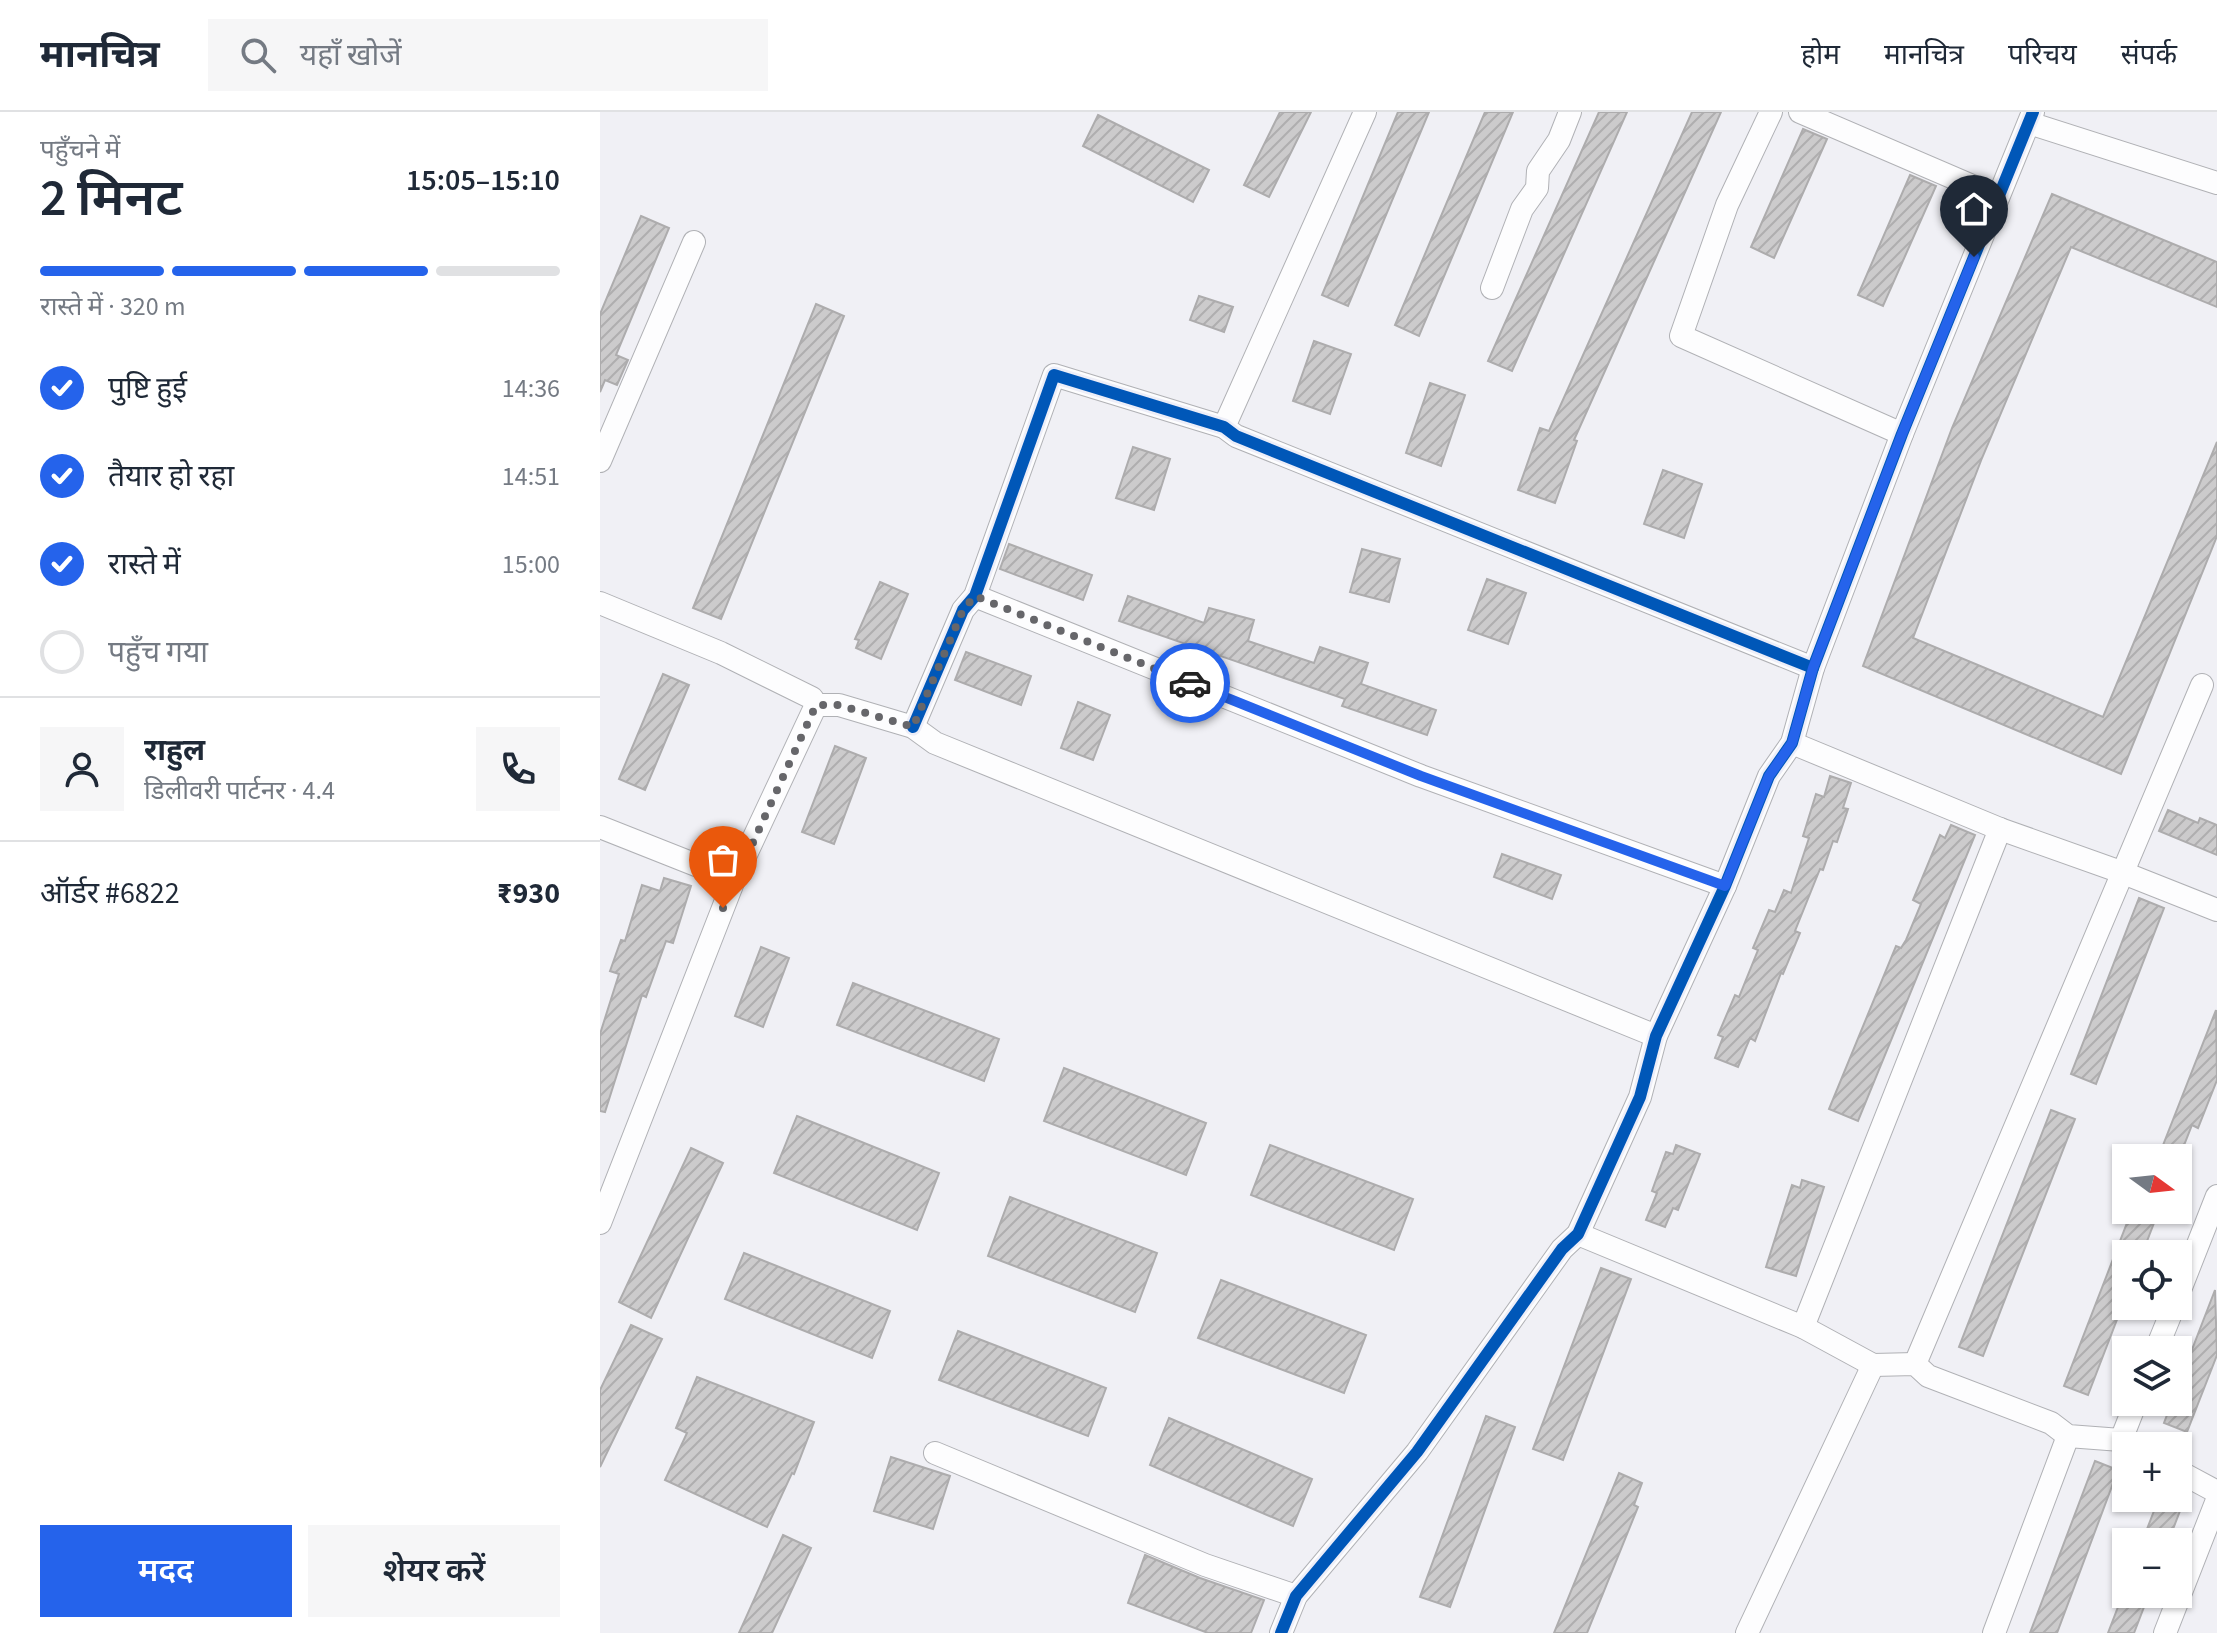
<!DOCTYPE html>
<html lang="hi">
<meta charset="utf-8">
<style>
body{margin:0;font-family:"Source Sans 3","Noto Sans Devanagari",sans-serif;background:#f6f6f7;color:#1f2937;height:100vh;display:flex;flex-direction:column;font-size:30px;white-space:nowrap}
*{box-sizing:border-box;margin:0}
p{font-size:26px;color:#747a83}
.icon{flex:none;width:44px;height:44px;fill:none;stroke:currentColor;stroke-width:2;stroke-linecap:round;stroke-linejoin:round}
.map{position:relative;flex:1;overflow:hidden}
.drawer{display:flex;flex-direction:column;background:#fff;width:600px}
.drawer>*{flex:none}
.needle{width:52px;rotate:105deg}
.controls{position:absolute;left:1512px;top:1032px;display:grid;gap:16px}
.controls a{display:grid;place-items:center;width:80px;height:80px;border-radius:0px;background:#fff;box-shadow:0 2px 6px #0004;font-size:40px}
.pin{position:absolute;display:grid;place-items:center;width:68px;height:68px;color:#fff;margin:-82px -34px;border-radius:50% 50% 50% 0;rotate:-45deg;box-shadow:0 0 8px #0007}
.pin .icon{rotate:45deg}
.courier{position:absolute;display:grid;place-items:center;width:80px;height:80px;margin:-40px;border:6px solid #2563eb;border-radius:50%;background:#fff;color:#222;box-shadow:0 2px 10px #0007}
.overview em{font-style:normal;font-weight:600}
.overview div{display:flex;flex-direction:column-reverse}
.overview{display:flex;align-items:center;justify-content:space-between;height:136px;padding:0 40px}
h1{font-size:52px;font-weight:600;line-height:60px}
.bar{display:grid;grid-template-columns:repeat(4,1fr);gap:12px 8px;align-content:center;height:96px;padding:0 40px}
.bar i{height:10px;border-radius:6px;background:#e0e1e3}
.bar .selected{background:#2563eb}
.bar p{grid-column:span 4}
.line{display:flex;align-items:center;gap:20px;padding:0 40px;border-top:2px solid #e0e1e3}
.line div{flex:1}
.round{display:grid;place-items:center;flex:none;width:84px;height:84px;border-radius:0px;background:#f6f6f7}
ol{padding:0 40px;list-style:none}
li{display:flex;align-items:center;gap:24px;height:88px}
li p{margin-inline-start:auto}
li .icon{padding:8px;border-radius:50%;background:#2563eb;color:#fff;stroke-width:4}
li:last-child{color:#747a83}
li i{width:44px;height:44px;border:4px solid #e0e1e3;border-radius:50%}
.primary-button{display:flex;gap:16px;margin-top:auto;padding:16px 40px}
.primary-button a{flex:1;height:92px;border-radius:0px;background:#2563eb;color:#fff;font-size:32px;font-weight:600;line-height:92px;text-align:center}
.primary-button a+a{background:#f6f6f7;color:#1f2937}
header{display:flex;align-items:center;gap:48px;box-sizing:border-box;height:112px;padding:0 40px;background:#fff;border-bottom:2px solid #e0e1e3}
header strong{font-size:38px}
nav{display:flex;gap:44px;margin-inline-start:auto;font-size:28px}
.search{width:560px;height:72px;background:#f6f6f7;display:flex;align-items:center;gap:20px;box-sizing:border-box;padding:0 28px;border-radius:0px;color:#747a83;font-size:30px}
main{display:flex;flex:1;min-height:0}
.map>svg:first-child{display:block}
</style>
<header>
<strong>मानचित्र</strong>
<div class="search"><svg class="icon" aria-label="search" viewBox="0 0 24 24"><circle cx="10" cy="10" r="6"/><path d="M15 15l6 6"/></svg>यहाँ खोजें</div>
<nav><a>होम</a><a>मानचित्र</a><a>परिचय</a><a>संपर्क</a></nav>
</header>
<main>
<section class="drawer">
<div class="overview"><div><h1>2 मिनट</h1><p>पहुँचने में</p></div><em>15:05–15:10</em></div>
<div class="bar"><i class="selected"></i><i class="selected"></i><i class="selected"></i><i></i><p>रास्ते में · 320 m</p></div>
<ol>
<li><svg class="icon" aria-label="check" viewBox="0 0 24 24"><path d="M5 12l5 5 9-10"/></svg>पुष्टि हुई<p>14:36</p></li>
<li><svg class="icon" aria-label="check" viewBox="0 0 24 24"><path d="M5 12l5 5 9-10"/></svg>तैयार हो रहा<p>14:51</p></li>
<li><svg class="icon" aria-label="check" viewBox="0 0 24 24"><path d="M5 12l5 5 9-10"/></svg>रास्ते में<p>15:00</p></li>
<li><i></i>पहुँच गया</li>
</ol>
<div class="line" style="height:144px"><a class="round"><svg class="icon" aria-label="person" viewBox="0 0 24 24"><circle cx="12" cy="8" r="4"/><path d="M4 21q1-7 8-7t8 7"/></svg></a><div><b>राहुल</b><p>डिलीवरी पार्टनर · 4.4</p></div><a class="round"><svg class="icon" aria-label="phone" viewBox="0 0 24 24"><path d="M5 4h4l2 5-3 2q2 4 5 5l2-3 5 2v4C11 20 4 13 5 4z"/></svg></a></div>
<div class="line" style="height:104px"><div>ऑर्डर #6822</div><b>₹930</b></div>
<div class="primary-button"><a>मदद</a><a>शेयर करें</a></div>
</section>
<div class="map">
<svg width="1617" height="1521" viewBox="0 0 1617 1521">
<defs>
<pattern id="building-hatch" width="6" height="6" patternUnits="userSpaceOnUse" patternTransform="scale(2)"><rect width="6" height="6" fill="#cccbcc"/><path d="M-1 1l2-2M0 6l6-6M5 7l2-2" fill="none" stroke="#afaeaf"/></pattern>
</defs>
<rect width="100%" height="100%" fill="#f0f0f5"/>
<g fill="url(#building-hatch)" stroke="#adacad" stroke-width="2">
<polygon points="680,0 711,0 669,85 644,73"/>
<polygon points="798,0 829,0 748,194 722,183"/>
<polygon points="885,0 913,0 819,224 795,213"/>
<polygon points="999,0 1027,0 912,259 888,249"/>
<polygon points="1092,0 1121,0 974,328 977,329 955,391 918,378 940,316 949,319"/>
<polygon points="498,3 609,58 593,90 483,34"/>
<polygon points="1203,17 1227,27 1174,146 1151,135"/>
<polygon points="1310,63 1336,74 1283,194 1258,183"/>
<polygon points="1452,82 1617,150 1617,195 1471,135 1382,346 1313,526 1503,605 1617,330 1617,424 1521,662 1263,554 1352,316"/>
<polygon points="41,104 69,116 16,243 28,248 17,273 5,268 0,280 0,202"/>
<polygon points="599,184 633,195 624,220 590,208"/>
<polygon points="216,192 244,204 121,507 93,496"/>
<polygon points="714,229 751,242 730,302 693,289"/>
<polygon points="830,271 865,283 841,354 806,341"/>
<polygon points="533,335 570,347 554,398 516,386"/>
<polygon points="1063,358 1102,372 1084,426 1044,412"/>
<polygon points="409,432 492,463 483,488 400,457"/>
<polygon points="762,437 800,447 789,490 750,480"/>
<polygon points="887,467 926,481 908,532 868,518"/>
<polygon points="280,470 308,482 281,547 256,536 259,528 255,527"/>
<polygon points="528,484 604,511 609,496 654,508 648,529 714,551 720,535 768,551 761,572 836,598 827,623 742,594 745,587 519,509"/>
<polygon points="366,540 431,564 421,593 355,568"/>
<polygon points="63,562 89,573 45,678 19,667"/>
<polygon points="478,590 510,603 493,648 461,636"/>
<polygon points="235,634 266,646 234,732 202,720"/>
<polygon points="1230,664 1251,671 1243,696 1248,697 1237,730 1233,729 1223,758 1220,757 1195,819 1200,821 1183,862 1181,861 1155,929 1150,926 1138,955 1115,946 1123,925 1118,923 1135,883 1139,885 1158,838 1153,836 1169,798 1175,800 1184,778 1191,781 1209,726 1203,724 1216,682 1224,685"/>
<polygon points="1568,698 1598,711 1600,706 1617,713 1617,743 1559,719"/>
<polygon points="1351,713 1375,723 1258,1009 1229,997 1296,834 1301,836 1306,828 1321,792 1313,788 1340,723 1345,726"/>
<polygon points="902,742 961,763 952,787 894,765"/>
<polygon points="64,766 91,774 73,831 66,829 46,885 42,883 5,1000 0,999 0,922 19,862 10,859 21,828 25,829 42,773 60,779"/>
<polygon points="1539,786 1564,796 1496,972 1471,962"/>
<polygon points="161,835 189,846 163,915 135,904"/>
<polygon points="253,871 399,927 384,969 237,913"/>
<polygon points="1616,898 1617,968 1598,1016 1592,1013 1579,1046 1558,1046"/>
<polygon points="464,956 606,1011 586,1063 444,1009"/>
<polygon points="1451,998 1475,1007 1383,1244 1359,1235"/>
<polygon points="197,1004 339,1061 317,1118 174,1061"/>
<polygon points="670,1033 813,1087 794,1138 651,1083"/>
<polygon points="1076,1033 1100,1042 1078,1098 1073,1096 1065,1115 1046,1108 1057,1081 1052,1079 1066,1040 1073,1042"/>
<polygon points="91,1036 123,1051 51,1206 19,1190"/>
<polygon points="1202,1068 1224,1075 1196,1164 1166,1155 1192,1073 1200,1076"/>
<polygon points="410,1085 557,1141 535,1200 388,1144"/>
<polygon points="1532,1098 1559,1098 1542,1142 1526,1142 1526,1184 1488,1283 1464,1274"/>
<polygon points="144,1141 290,1199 272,1246 125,1187"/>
<polygon points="1001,1156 1031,1167 963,1348 933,1337"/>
<polygon points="621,1168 766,1223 744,1281 598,1226"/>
<polygon points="1615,1178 1617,1243 1587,1320 1564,1311 1572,1290 1578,1290 1578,1274"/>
<polygon points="31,1213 62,1227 0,1355 0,1278"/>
<polygon points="358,1219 506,1276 488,1324 339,1268"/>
<polygon points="97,1265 214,1310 194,1362 192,1361 167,1415 65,1368 87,1321 76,1316"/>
<polygon points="886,1304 915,1315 850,1495 820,1485"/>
<polygon points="569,1306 712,1367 693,1414 550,1353"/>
<polygon points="291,1345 350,1364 333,1417 274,1399"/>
<polygon points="1495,1349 1518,1358 1457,1521 1430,1521"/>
<polygon points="1019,1361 1042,1371 1034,1393 1038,1395 987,1521 954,1521"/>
<polygon points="1559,1386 1585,1386 1568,1430 1542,1430"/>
<polygon points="183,1423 211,1436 172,1521 139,1521"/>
<polygon points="545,1443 600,1466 664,1488 651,1521 608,1521 528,1491"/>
<polygon points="1523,1482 1549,1482 1534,1521 1508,1521"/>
</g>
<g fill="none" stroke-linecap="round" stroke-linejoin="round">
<defs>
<g id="minor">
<polyline points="1171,0 1127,93 1081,224 1302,322"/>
<polyline points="1200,0 1398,85"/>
<polyline points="1429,11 1617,71"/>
<polyline points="892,176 922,97 937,76 938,59 959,28 970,0"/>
<polyline points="624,315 765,0"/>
<polyline points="0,349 94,130"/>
<polyline points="375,484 821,664 1125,774"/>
<polyline points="0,491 121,541 212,586 216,593 134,768 0,1111"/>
<polyline points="216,593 239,593 313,615 335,631 1056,924"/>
<polyline points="313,615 363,498 375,484 454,263 624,315 636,324 1213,556"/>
<polyline points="1192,631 1400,717 1521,760 1617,798"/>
<polyline points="0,715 134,768"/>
<polyline points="978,1122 1203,1215 1273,1253 1315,1252 1328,1264 1451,1311 1468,1324 1521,1328 1532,1334"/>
<polyline points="1578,1183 1617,1084"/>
<polyline points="1203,1215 1400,717"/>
<polyline points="1556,1238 1574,1194"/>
<polyline points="1315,1252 1602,573"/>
<polyline points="1521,1328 1536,1290"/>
<polyline points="335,1341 605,1453 696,1484"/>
<polyline points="1578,1359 1617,1380"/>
<polyline points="681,1521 696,1484 817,1340 962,1137 978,1122 1040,985 1056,924 1125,774 1169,664 1192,631 1213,556 1302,322 1433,0"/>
<polyline points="1147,1521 1273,1253"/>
<polyline points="1394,1521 1468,1324"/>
<polyline points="1565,1521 1617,1388"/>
</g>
</defs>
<use href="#minor" stroke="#b0b1b5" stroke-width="24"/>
<use href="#minor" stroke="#fdfdfe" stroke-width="22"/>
<defs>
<g id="cycleway">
<polyline points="313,615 363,498 375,484 454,263 624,315 636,324 1213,556"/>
<polyline points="681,1521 696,1484 817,1340 962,1137 978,1122 1040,985 1056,924 1125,774 1169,664 1192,631 1213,556 1302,322 1433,0"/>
</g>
</defs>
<use href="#cycleway" stroke="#edeef8" stroke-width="17"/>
<use href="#cycleway" stroke="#0057b8" stroke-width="12"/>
</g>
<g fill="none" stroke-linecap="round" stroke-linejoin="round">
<polyline stroke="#66666a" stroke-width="8" stroke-dasharray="0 14.4" points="123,796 216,593 239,593 313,615 363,498 375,484 590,571"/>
<polyline stroke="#2563eb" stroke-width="10" points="590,571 821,664 1125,774 1169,664 1192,631 1213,556 1302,322 1374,145"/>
</g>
</svg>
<div class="controls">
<a><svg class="needle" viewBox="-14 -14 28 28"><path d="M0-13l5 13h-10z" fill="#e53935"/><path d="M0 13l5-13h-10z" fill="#747a83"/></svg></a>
<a><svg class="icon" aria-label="locate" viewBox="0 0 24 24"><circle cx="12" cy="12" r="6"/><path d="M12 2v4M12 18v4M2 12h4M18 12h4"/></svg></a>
<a><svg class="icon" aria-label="layers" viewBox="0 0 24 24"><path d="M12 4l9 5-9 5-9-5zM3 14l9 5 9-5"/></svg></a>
<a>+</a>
<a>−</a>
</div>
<div class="pin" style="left:123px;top:796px;background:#ea580c"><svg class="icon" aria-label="bag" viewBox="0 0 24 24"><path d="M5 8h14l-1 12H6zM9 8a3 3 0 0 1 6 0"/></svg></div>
<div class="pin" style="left:1374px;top:145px;background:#1f2937"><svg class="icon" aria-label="home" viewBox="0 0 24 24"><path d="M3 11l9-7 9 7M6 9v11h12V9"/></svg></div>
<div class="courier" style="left:590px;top:571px"><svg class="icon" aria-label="car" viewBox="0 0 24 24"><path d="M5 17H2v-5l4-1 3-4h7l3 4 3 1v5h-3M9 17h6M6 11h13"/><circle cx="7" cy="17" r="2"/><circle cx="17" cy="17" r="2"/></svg></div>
</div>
</main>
